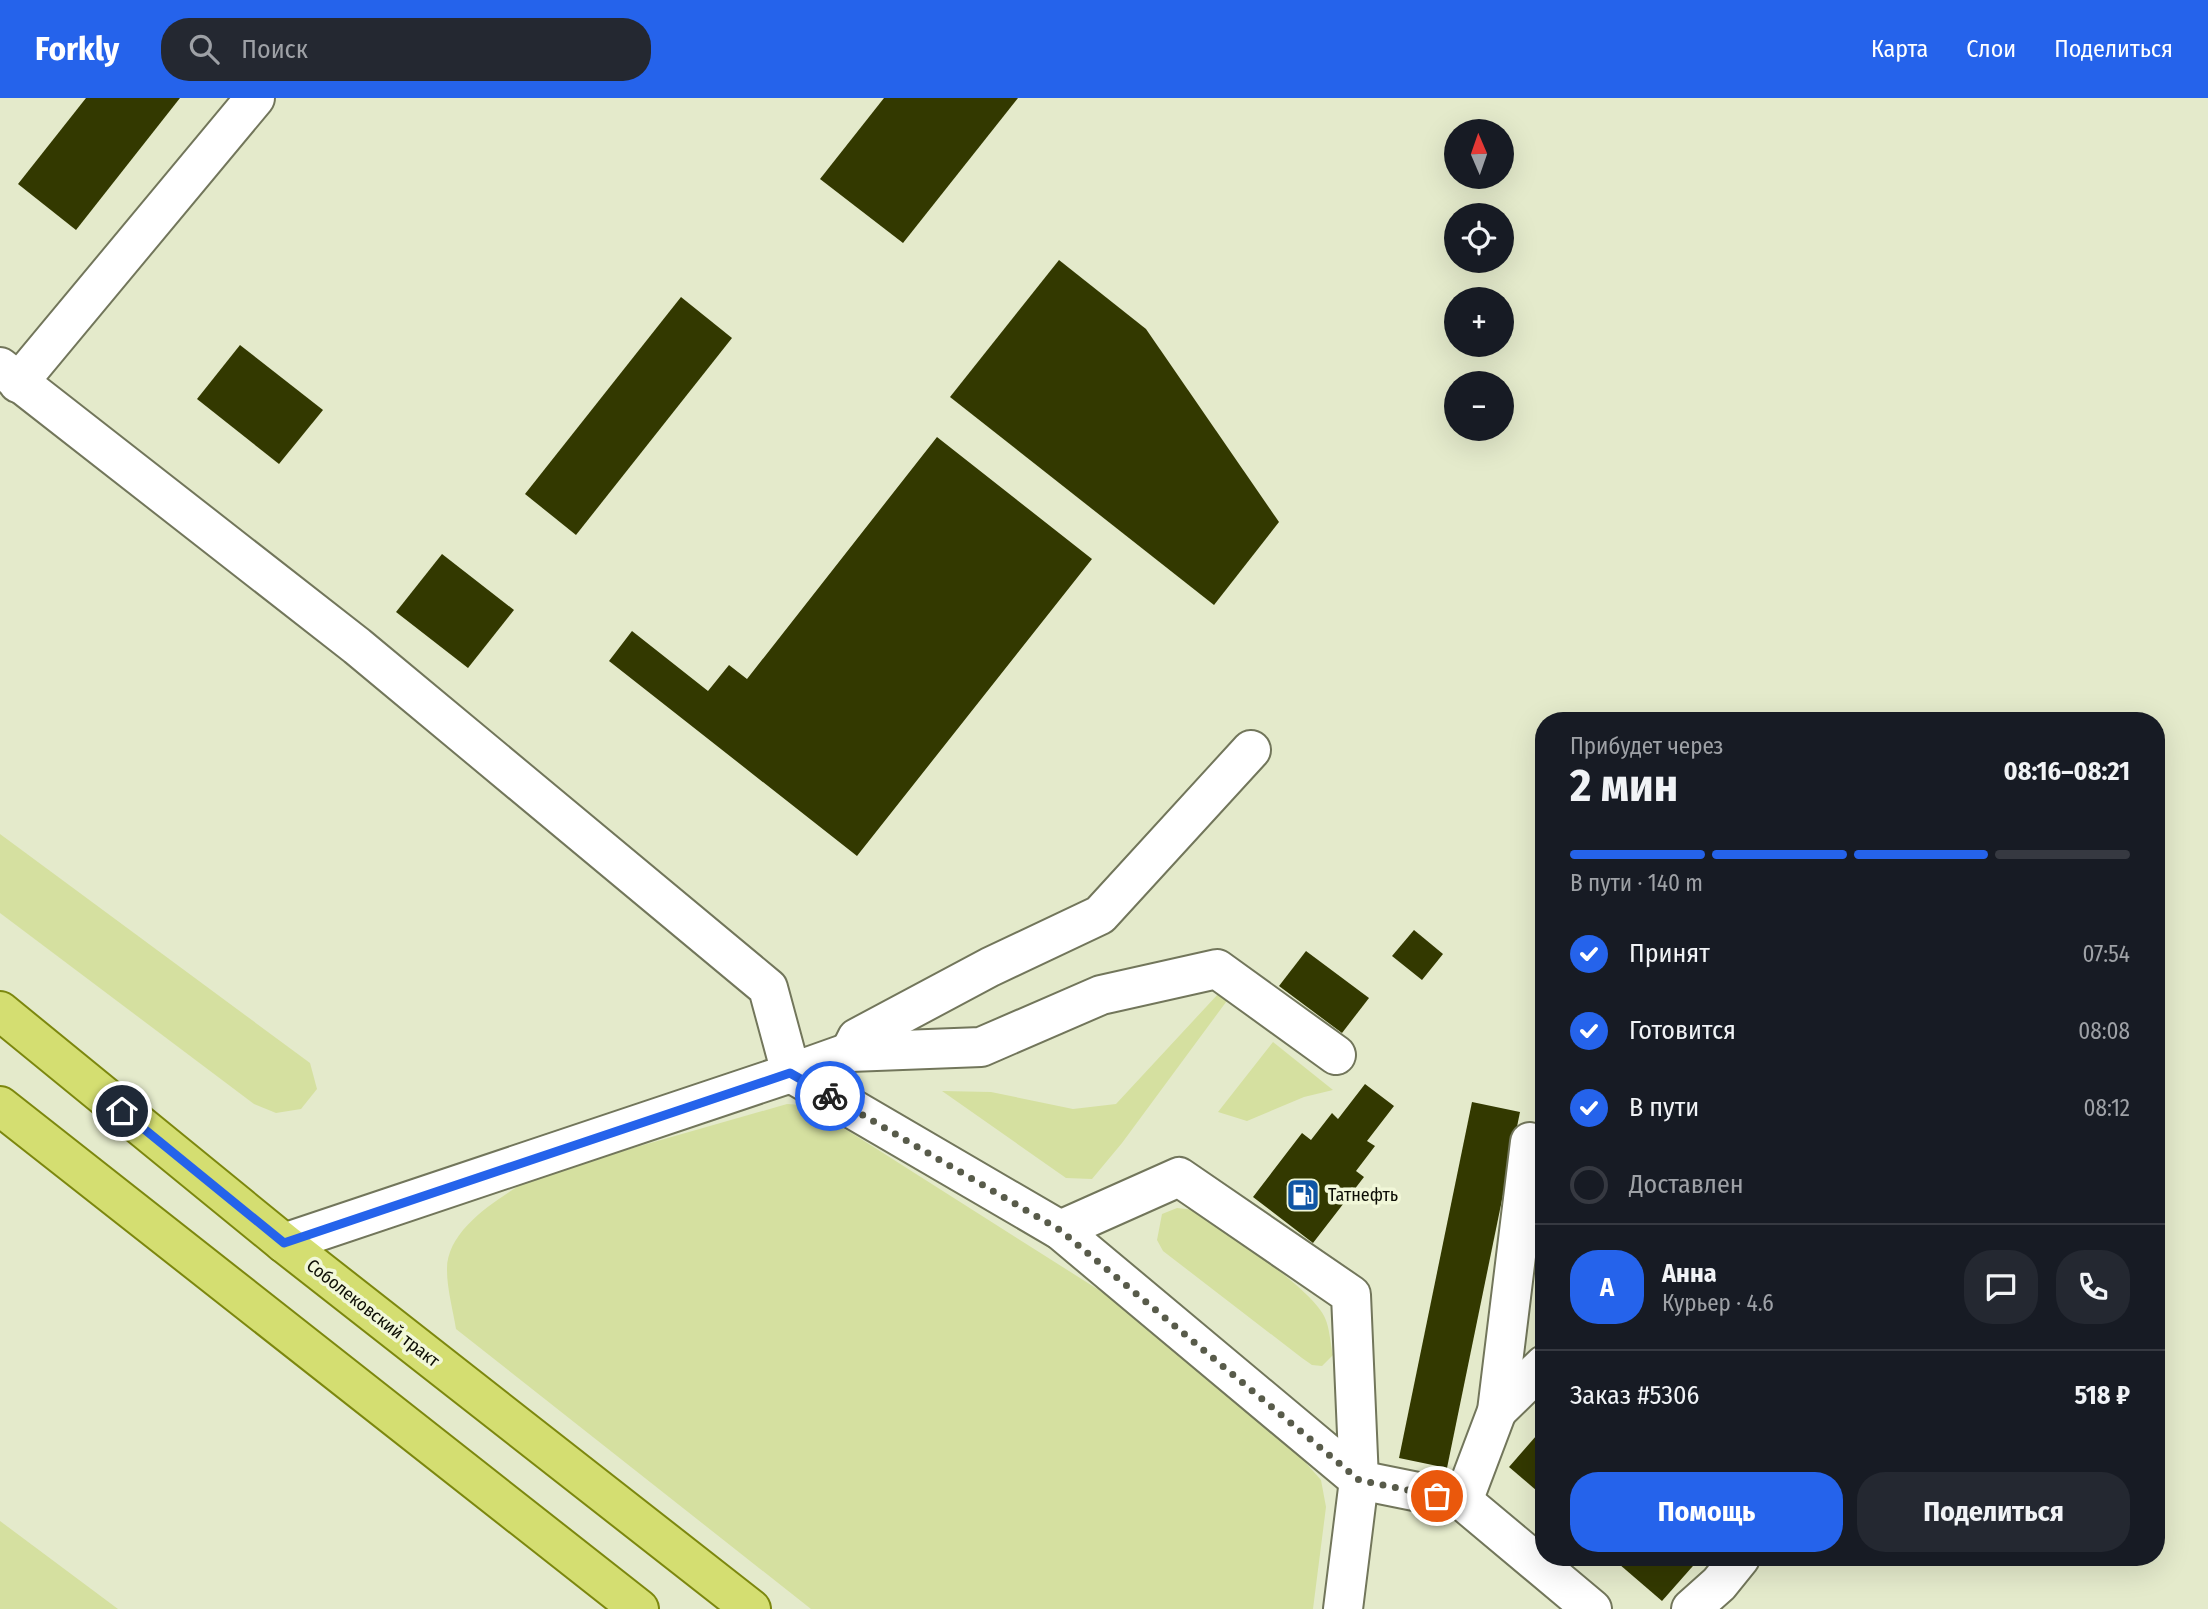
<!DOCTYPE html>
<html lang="ru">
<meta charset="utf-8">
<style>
body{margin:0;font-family:"Fira Sans Condensed",sans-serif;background:#242831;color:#f1f3f6;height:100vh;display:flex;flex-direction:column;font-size:26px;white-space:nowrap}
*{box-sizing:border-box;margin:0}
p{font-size:23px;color:#9ea1a6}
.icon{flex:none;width:38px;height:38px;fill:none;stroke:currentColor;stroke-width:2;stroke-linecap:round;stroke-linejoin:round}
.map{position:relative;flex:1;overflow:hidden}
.sheet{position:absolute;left:1535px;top:614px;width:630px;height:854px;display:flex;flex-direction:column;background:#171b24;border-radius:28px;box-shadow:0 7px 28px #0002}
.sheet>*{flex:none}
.needle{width:46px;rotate:358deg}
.controls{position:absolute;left:1444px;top:21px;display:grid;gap:14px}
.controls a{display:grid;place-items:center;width:70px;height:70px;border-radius:50%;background:#171b24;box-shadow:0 7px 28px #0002;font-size:35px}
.pin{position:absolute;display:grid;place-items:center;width:60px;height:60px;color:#fff;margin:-30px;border:4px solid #fff;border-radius:50%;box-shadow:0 2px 7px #0007}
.courier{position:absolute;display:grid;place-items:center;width:70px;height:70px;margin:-35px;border:5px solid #2563eb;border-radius:50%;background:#fff;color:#222;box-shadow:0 2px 9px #0007}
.summary em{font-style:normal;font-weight:700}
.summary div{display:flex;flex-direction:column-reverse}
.summary{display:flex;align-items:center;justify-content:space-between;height:119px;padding:0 35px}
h1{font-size:46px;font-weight:700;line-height:52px}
.bar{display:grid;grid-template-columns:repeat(4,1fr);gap:10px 7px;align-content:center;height:84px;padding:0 35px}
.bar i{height:9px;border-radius:5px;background:#363941}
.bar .current{background:#2563eb}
.bar p{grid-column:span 4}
.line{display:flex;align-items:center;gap:18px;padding:0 35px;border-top:2px solid #363941}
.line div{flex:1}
.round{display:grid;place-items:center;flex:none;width:74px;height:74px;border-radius:28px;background:#242831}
ol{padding:0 35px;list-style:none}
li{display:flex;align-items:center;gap:21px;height:77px}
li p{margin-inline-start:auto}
li .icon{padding:7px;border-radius:50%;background:#2563eb;color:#fff;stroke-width:4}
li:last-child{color:#9ea1a6}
li i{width:38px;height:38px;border:4px solid #363941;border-radius:50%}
.primary-button{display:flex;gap:14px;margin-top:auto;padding:14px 35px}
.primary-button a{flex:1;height:80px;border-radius:28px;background:#2563eb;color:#fff;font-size:28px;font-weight:700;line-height:80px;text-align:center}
.primary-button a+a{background:#242831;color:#f1f3f6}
header{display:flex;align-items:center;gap:42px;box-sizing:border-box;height:98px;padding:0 35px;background:#2563eb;color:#fff}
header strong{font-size:33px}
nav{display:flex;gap:38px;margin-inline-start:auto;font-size:24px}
.search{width:490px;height:63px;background:#242831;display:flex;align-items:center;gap:18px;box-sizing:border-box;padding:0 24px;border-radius:28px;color:#9ea1a6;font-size:26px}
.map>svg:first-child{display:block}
</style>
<header>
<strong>Forkly</strong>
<div class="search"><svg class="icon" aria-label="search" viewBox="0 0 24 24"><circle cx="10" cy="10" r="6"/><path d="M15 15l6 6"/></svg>Поиск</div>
<nav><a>Карта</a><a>Слои</a><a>Поделиться</a></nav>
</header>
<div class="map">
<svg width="2208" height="1511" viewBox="0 0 2208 1511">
<rect width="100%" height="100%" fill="#e4eacb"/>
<g fill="#d5e0a0">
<polygon points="0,736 310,965 317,991 301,1011 276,1015 254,1006 0,815"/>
<polygon points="1219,895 1229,900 1122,1045 1092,1081 1066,1080 942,993 991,994 1073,1011 1116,1006"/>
<polygon points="1273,944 1333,992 1304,999 1247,1023 1218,1014"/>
<path d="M787 1006 802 1007 850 1034 1143 1220 1282 1338 1321 1382 1326 1409 1313 1511H811L456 1231C453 1212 447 1191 447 1172 446 1129 504 1097 535 1078Z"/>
<path d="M1177 1110 1195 1112C1224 1133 1313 1191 1325 1220 1330 1231 1330 1245 1333 1257L1322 1268 1312 1267 1302 1260 1163 1153 1157 1142 1162 1116Z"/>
<polygon points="0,1423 118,1511 0,1511"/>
</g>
<g fill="#333900">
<polygon points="86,0 180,0 76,132 18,86"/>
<polygon points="884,0 1018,0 903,145 820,81"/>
<polygon points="1059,162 1146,231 1279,424 1214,507 950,299"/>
<polygon points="681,199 732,240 576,437 525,396"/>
<polygon points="240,247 323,312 279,366 197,301"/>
<polygon points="937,339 1092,461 857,758 609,563 632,533 708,593 729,567 747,581"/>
<polygon points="442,456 514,512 468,570 396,514"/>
<polygon points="1414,832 1443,856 1422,882 1392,858"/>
<polygon points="1306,853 1369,900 1342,935 1279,888"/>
<polygon points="1365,986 1394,1008 1367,1043 1375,1048 1356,1073 1364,1079 1313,1145 1253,1099 1302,1035 1311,1042 1332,1015 1338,1021"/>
<polygon points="1472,1004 1520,1014 1447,1370 1399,1360"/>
<polygon points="1544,1329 1544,1399 1509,1369"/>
<polygon points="1612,1460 1700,1460 1662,1503"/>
</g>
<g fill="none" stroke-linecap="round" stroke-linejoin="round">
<defs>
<g id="minor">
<polyline points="0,269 357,548 768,890 791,975 850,954 981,949 1101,897 1217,871 1336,957"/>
<polyline points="18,285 255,0"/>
<polyline points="850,954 857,940 990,869 1100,817 1251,652"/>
<polyline points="1060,1132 1179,1079 1351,1197 1359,1382 1343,1511"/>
<polyline points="284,1145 791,975 1060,1132 1359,1382 1463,1403 1497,1313 1530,1044"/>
<polyline points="1497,1313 1544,1267"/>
<polyline points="1463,1403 1592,1511"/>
<polyline points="1691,1511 1719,1486 1740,1460"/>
</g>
<g id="major">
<polyline points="0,913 284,1145 751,1511"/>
<polyline points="0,1008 639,1511"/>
</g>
</defs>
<use href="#minor" stroke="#72765b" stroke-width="42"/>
<use href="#major" stroke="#7c870e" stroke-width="42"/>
<use href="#minor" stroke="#fff" stroke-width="38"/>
<use href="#major" stroke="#d4de71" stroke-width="38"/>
</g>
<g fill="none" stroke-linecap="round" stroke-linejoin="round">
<polyline stroke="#585b4a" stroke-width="7" stroke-dasharray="0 12.6" points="830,998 1060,1132 1359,1382 1437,1398"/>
<polyline stroke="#2563eb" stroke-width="9" points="122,1013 284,1145 790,975 830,998"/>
</g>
<defs>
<symbol id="fuel-square" viewBox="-11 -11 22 22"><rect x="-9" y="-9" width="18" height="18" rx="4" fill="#1055a4" stroke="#f1f7d8"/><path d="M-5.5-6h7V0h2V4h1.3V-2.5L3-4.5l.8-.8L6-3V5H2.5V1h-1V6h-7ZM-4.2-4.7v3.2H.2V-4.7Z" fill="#fff"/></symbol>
</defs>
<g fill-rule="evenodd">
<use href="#fuel-square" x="1284" y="1078" width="38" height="38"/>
</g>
<g text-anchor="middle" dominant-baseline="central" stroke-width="7" stroke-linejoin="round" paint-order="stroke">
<g font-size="18" fill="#0d0e05" stroke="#f1f7d8" text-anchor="start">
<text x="1328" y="1097">Татнефть</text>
</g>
<g font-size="18" fill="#0d0e05" stroke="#f1f7d8">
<text transform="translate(373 1215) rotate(38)">Соболековский тракт</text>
</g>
</g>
</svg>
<div class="controls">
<a><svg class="needle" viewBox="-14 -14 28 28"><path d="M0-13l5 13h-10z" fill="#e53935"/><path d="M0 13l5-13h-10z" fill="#9ea1a6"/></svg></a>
<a><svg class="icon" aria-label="locate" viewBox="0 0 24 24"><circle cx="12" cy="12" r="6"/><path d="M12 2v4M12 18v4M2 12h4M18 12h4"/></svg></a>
<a>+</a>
<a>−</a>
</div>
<div class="pin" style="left:1437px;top:1398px;background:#ea580c"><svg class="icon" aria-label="bag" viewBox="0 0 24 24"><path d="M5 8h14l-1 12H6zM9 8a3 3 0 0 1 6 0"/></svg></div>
<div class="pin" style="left:122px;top:1013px;background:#1f2937"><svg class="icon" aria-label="home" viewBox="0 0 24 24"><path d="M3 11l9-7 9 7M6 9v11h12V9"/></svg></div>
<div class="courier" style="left:830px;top:998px"><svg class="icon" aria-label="bike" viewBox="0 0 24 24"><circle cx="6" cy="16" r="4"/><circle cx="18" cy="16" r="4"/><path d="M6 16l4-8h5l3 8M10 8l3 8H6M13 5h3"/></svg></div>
<section class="sheet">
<div class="summary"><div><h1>2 мин</h1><p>Прибудет через</p></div><em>08:16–08:21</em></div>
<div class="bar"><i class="current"></i><i class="current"></i><i class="current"></i><i></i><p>В пути · 140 m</p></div>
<ol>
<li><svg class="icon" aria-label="check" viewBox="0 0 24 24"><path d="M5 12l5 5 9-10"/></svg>Принят<p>07:54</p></li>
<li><svg class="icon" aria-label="check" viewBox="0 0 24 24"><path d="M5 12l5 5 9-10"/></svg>Готовится<p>08:08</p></li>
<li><svg class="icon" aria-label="check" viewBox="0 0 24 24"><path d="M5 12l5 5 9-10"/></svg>В пути<p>08:12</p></li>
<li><i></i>Доставлен</li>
</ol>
<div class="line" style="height:126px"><b class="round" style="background:#2563eb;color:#fff">А</b><div><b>Анна</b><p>Курьер · 4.6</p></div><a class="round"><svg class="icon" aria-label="chat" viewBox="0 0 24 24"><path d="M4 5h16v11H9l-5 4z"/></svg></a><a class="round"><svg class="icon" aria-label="phone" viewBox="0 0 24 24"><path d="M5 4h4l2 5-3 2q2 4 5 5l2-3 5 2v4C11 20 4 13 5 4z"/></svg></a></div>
<div class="line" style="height:91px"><div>Заказ #5306</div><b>518 ₽</b></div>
<div class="primary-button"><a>Помощь</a><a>Поделиться</a></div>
</section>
</div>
